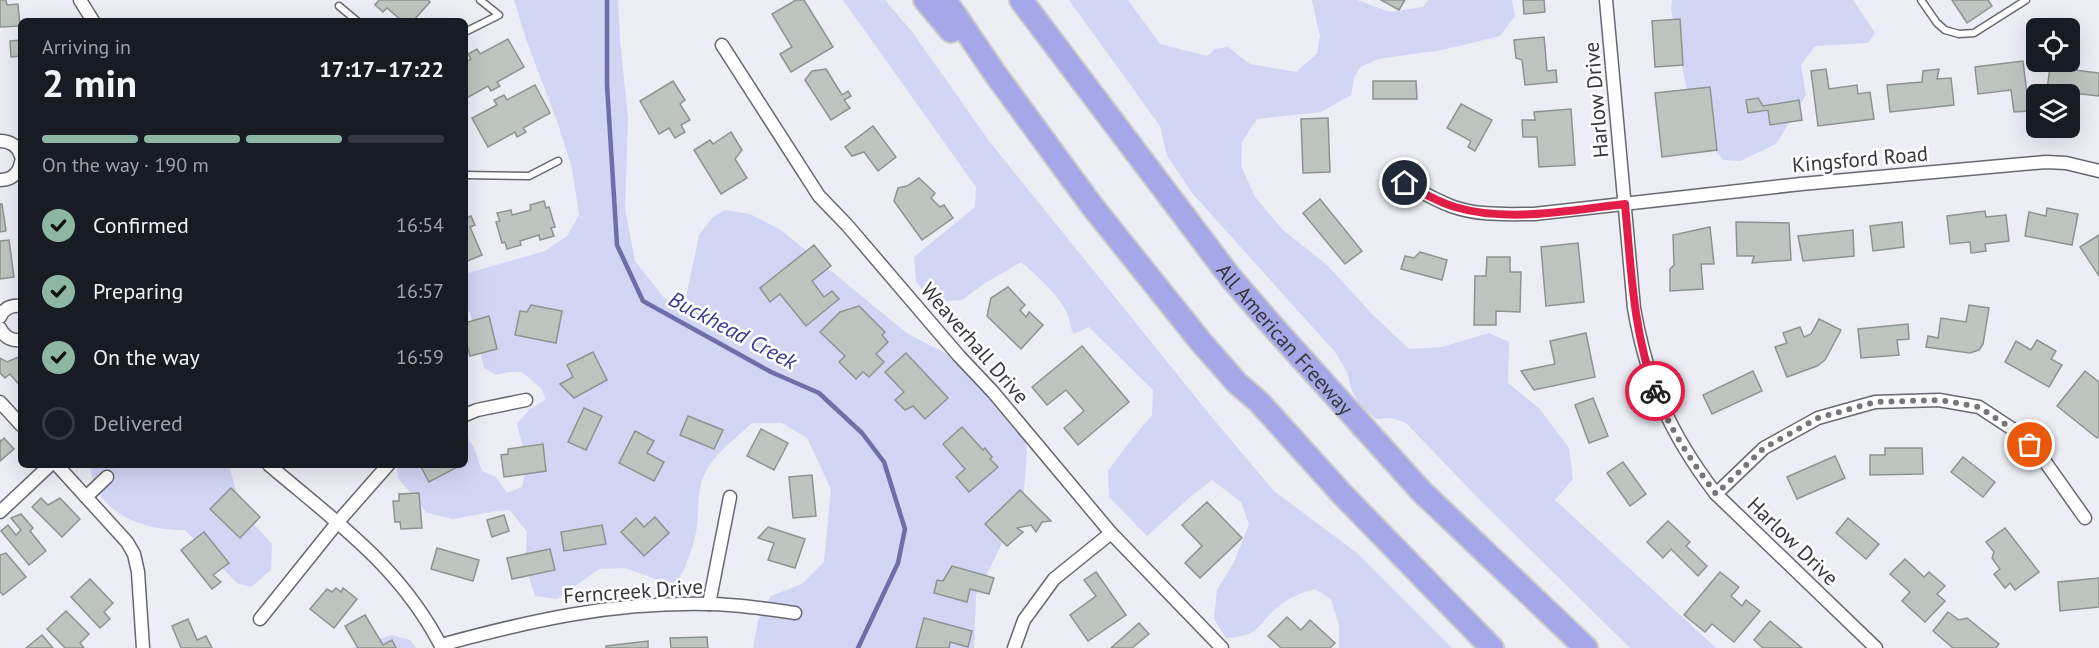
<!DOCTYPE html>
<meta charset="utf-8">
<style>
body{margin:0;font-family:"PT Sans",sans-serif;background:#242831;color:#f1f3f6;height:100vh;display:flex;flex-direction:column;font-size:22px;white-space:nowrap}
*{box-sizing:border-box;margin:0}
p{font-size:20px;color:#9ea1a6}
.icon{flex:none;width:33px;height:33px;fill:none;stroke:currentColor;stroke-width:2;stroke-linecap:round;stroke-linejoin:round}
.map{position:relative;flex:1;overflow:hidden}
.side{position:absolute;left:18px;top:18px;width:450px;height:450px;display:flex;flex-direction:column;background:#171b24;border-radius:9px;box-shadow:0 6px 24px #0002}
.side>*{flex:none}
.fabs{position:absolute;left:2026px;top:18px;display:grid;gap:12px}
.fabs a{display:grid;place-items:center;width:54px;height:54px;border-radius:9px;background:#171b24;box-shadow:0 6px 24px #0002;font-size:30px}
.pin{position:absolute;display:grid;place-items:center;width:51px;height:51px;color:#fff;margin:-26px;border:3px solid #fff;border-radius:50%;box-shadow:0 2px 6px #0007}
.courier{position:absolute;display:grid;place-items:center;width:60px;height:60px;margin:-30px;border:4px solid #e11d48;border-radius:50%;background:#fff;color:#222;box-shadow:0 2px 8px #0007}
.overview em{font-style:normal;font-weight:600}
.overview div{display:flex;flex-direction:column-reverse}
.overview{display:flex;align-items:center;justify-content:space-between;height:102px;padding:0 24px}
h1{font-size:39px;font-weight:600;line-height:45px}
.bar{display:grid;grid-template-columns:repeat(4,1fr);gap:9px 6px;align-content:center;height:72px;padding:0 24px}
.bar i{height:8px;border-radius:4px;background:#363941}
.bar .active{background:#8db6a3}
.bar p{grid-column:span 4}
ol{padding:0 24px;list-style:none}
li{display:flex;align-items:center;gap:18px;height:66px}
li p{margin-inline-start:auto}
li .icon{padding:6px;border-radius:50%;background:#8db6a3;color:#111;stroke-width:4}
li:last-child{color:#9ea1a6}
li i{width:33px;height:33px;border:3px solid #363941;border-radius:50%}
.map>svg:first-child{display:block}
</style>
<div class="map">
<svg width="2099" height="648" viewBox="0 0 2099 648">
<rect width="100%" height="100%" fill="#ecedf5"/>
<g fill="#d2d5f4">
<path d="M514 0H618L620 39 628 118 625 208 635 261 664 298 684 307 699 235 713 217 725 210 750 214 781 230 908 334 982 372 1024 431 1027 452 1023 502 976 595 974 648H753L758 621 771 596 802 584 824 562 831 489 807 438 782 423H752C736 438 718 451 707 469 695 490 700 510 696 532 692 551 686 567 676 584L656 579 625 568 599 569 557 599 535 596 525 565 527 532 510 510 496 511 453 519 427 513 398 478 397 468 400 465H465V433L474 448 482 471 496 477 507 493 522 487 527 464 517 424 529 410 546 399 541 388 522 372H509L496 375 484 368 470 312 465 311V274L545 251 567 236 579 215 572 168 558 124 527 42Z"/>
<path d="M843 0H885L913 33 989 141 1210 415 1274 491 1357 553 1452 648H1339V625L1331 599 1315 589C1302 592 1291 597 1280 605 1257 623 1261 637 1226 638L1214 619 1217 590 1234 562 1249 525 1241 502 1212 480 1190 497 1147 536 1109 497 1108 471 1127 445 1152 415 1153 390 1089 327 1074 334C1070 328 1071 324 1068 316 1063 298 1035 274 1021 262L985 283 962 300 931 302 916 281 914 257 975 207 976 187Z"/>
<polygon points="1069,0 1128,0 1160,44 1207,56 1215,49 1228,47 1250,64 1296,72 1317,54 1320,36 1312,0 1357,0 1390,12 1423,7 1428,0 1512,0 1515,16 1500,36 1442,50 1378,59 1360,67 1354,78 1351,95 1321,112 1257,119 1242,142 1241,166 1255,197 1282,229 1327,265 1371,313 1409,349 1442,347 1489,333 1509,342 1508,383 1539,408 1569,448 1573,479 1555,500 1716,648 1630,648 1479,499 1406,423 1392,418 1376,419 1362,407 1352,391 1347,372 1335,352 1193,194 1167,156 1160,126"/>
<polygon points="1672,0 1853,0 1875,33 1868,43 1815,46 1801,65 1806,95 1776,144 1740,161 1723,160 1696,127 1689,101 1671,10"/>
<path d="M90 465H229L241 510 272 544 271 570 251 587 237 583 185 530C143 531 94 513 90 465Z"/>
<polygon points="392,635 410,640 416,648 352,648"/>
</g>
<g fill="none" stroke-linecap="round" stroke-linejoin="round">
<polyline stroke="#6d70a8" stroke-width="4.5" points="607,0 607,85 617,245 643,301 771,372 819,393 862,433 884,462 905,529 898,563 858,648"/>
</g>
<g fill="#bec5c0" stroke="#8d948f" stroke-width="1.5">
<polygon points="0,0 6,0 7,5 18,4 20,26 0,27"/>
<polygon points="379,0 428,0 430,2 413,21 402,21 387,8 383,12 375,5"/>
<polygon points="796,0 804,0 833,47 791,72 780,54 792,47 772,14"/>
<polygon points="1381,0 1405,0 1399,10"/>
<polygon points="1523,0 1544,0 1545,12 1524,14"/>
<polygon points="1952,0 1988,0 1992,6 1967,23"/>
<polygon points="1680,19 1683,65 1655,67 1652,21"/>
<polygon points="1544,37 1547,71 1556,70 1557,82 1525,85 1522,60 1516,58 1514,40"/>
<polygon points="508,39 524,67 497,82 500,86 491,91 488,86 465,99 465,62 471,59 468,54 477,49 480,54"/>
<polygon points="21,40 21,56 11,57 10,41"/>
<polygon points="2023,61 2029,111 2014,112 2011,90 1978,94 1975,67"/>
<polygon points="2050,67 2099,73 2099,96 2047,90"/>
<polygon points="826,69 842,95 848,91 851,96 844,100 850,108 831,120 805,80 812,71"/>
<polygon points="1826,69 1829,89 1857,85 1858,94 1870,92 1874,119 1818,126 1811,71"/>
<polygon points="1939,69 1937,79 1951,78 1954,105 1890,112 1887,85 1922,82 1923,71"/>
<polygon points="673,81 685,100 680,104 690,120 681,125 685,132 675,138 669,128 659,134 640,101"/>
<polygon points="1373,81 1416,81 1417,99 1373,99"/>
<polygon points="535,85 550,113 523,128 526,132 517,137 515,132 488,147 472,118 497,105 494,100 504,95 507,100"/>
<polygon points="1710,87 1717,150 1662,157 1655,93"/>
<polygon points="1758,98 1763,106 1799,100 1802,120 1770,125 1768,110 1748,113 1746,100"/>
<polygon points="1461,104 1492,120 1475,151 1468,147 1471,141 1447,128"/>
<polygon points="1571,109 1575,165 1539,167 1537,137 1523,137 1522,120 1535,120 1534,112"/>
<polygon points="1328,118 1330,172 1303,173 1301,119"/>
<polygon points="873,126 896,157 878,171 864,152 852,156 845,147"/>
<polygon points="731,132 742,150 735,159 747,178 721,194 694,150 710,140 713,144"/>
<polygon points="919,178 935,193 931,198 940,207 944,205 953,218 922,240 894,201 898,188 907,186"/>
<polygon points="1320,199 1362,251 1345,264 1303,213"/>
<polygon points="544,201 546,208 549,207 555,227 551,228 554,236 540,240 539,235 520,241 521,245 507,249 505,242 502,243 496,222 500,221 497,213 511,210 512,215 531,210 530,205"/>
<polygon points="0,204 2,204 6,231 0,232"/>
<polygon points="2047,208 2078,214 2072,245 2025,236 2029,212 2046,216"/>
<polygon points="1985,211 1986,217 2006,215 2009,241 1985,244 1986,251 1971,253 1970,242 1950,244 1947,216"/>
<polygon points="465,215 466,218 471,216 475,225 470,227 482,255 465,262"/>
<polygon points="1736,222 1789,223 1791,260 1752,263 1754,256 1737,256"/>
<polygon points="1902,222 1904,247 1873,251 1870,226"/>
<polygon points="1710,227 1714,264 1701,264 1703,289 1670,291 1670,269 1674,265 1673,235"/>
<polygon points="1853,230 1854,256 1803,261 1798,236"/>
<polygon points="2099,235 2099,276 2080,247"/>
<polygon points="9,240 14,277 0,279 0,241"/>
<polygon points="1578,243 1584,302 1546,306 1541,247"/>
<polygon points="814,245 831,266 812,281 824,297 832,291 839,299 806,326 780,294 770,302 760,288"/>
<polygon points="1420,252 1447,260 1442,280 1401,269 1405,256 1414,258"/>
<polygon points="1487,257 1510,257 1510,272 1521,272 1520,312 1496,311 1496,325 1474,325 1475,276 1486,276"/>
<polygon points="1008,287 1025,305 1020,310 1026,317 1029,312 1043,325 1021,349 987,316 991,298"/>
<polygon points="531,305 562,311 556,343 515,335 520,311 527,312"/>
<polygon points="1969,305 1989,308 1983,344 1979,350 1970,353 1926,347 1928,336 1938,338 1941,318 1966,322"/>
<polygon points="859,306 885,332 882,335 888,342 876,354 884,362 869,377 863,372 856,379 839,362 845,356 820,332 840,312"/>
<polygon points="489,316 497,349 470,356 467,345 465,345 465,323"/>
<polygon points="1819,319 1841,330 1825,360 1817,366 1787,377 1775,347 1787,343 1783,333 1800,327 1804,337 1811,334"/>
<polygon points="1908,324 1909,339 1897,340 1899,355 1861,358 1858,329"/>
<polygon points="1586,333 1595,377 1534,390 1521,371 1555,364 1550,341"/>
<polygon points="2037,340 2056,351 2051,359 2062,365 2049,387 2005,362 2016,341 2031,350"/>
<polygon points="1082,346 1129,402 1078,445 1064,428 1084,411 1066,390 1047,405 1032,387"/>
<polygon points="593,352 607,380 574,398 560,384 573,377 567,365"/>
<polygon points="906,353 948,398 925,419 913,406 905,410 895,400 904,392 885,372"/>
<polygon points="21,356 21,387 10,374 5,378 0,373 0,358 7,362"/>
<polygon points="1753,371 1762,391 1712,414 1703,395"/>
<polygon points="2085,371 2099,382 2099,436 2097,438 2057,406"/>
<polygon points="1593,398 1608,436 1589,443 1575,405"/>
<polygon points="584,408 602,416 586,450 568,442"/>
<polygon points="688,416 723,430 714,449 680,435"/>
<polygon points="962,427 983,450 985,448 992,457 990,459 998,467 969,492 956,477 965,469 943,444"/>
<polygon points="761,429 788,443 774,470 747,456"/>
<polygon points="635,431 654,441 647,453 664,462 654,481 619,463"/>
<polygon points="4,438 14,449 0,461 0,440 1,441"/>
<polygon points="543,444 546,471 504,477 501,455 508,454 508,449"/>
<polygon points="1885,448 1922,448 1923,474 1870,475 1870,455 1885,455"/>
<polygon points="1835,456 1845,478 1797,499 1787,477"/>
<polygon points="1963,457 1995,482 1983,497 1951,472"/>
<polygon points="1623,462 1646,494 1630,506 1607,473"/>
<polygon points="420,465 461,465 429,482"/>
<polygon points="812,475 816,516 793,518 789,477"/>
<polygon points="231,488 260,517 240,538 210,509"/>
<polygon points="1020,490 1051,521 1042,522 1036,532 1031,525 1017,528 1023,532 1007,546 985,524"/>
<polygon points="419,493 422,528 401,529 400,522 395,522 393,501 399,501 399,494"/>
<polygon points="41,498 48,505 60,498 80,519 62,537 32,507"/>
<polygon points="1207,502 1242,538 1200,578 1185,563 1202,546 1182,525"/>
<polygon points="21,514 33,528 30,531 46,551 29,565 1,531 8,525 16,535 21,530 11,518"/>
<polygon points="504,515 509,531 492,537 487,520"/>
<polygon points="655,517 669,533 644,556 621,532 636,518 644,527"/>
<polygon points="1848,518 1879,544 1866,559 1836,533"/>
<polygon points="1668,521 1690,542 1686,546 1707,566 1698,576 1671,549 1663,558 1647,542"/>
<polygon points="602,525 606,544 564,551 561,532"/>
<polygon points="768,527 805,539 795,568 768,560 774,543 758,538"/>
<polygon points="2005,528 2039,572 2015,590 2010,583 2005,588 1994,574 2000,569 1992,558 1994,552 1986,542"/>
<polygon points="204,532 229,563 213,575 221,582 212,589 181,550"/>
<polygon points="437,548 479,560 473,581 431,569"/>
<polygon points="550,549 555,570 512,579 507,558"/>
<polygon points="6,553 26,577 3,595 0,592 0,555"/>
<polygon points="1905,559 1924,577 1929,572 1945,586 1937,594 1945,601 1925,622 1902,601 1910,592 1890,574"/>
<polygon points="952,566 994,578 989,594 970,589 967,602 934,593 937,580 943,581"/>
<polygon points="1096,572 1126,615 1088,641 1070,615 1096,596 1084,580"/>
<polygon points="1720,572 1739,587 1731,596 1742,606 1746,600 1760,611 1734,642 1712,624 1705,632 1684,615"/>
<polygon points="2099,578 2099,607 2060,611 2058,582"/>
<polygon points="90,579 113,603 104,612 110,619 100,628 71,597"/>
<polygon points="336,588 341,592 343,588 357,599 334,628 310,609 327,589 332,592"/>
<polygon points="66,611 89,634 80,643 84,648 65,648 47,629"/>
<polygon points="1948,612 1959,620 1967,618 1999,644 1996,648 1953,648 1933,631"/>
<polygon points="365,615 383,645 392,640 396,648 358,648 345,626"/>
<polygon points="1287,617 1301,630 1310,620 1335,643 1330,648 1281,648 1268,636"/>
<polygon points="924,618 972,631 968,647 950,642 949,648 916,648"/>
<polygon points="188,619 197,640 206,636 212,648 181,648 172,626"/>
<polygon points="1770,621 1802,648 1763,648 1754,640"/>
<polygon points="1139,623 1149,634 1132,648 1111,648"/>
<polygon points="42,635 53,648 26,648"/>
<polygon points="707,637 708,648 671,648 670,638"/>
<polygon points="648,641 648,648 606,648 606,646"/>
</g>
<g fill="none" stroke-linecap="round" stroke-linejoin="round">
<defs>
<g id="lane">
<polyline points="1921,0 1937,23 1945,30 1959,34 1974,33 2026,0"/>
<polyline points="339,6 357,21"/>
<polyline points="465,32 499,15 480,0"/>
<polyline points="465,175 529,176 558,161"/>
</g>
<g id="street">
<polyline points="80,0 93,21"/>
<path d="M1606 0 1634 308C1647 382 1670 434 1716 494L1876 648"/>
<polyline points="722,45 819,196 847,225 959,356 993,392 1111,533 1222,648"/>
<path d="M0 141C10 141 18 146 21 156"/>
<path d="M0 180C11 180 19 174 21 162"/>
<path d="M1405 183C1420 191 1435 200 1451 206 1478 216 1506 214 1534 214L1801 184 2046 162 2066 163 2099 171"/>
<path d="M0 317C4 308 11 305 21 306"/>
<path d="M0 328C4 337 11 341 21 340"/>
<polyline points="0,402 21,425"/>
<polyline points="465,415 477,410 526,400"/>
<polyline points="57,465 127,542 134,554 138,572 143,648"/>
<path d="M269 465C336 522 401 567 442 648"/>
<polyline points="1716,494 1764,448 1818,418 1875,402 1939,400 1979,407 2020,434 2041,456 2085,518"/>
<polyline points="86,497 107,477"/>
<polyline points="0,512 50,465"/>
<polyline points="709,604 730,497"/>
<polyline points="260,619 337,523 388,465"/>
<path d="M441 645C532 620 613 602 708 604 737 604 767 609 795 613"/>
<polyline points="1014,648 1024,620 1054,579 1111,533"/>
</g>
<g id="highway">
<polyline points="925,0 951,31"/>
<polyline points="945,0 996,75 1092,206 1201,342 1237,383 1259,402 1342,494 1492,648"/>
<path id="s1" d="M1021 0 1231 278 1276 330 1422 492 1586 648"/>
</g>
</defs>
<use href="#lane" stroke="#686970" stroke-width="9"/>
<use href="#street" stroke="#686970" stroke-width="15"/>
<use href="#highway" stroke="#cbcbcc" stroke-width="26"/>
<use href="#lane" stroke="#fff" stroke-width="6"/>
<use href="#street" stroke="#fff" stroke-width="12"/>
<use href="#highway" stroke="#a5a8e8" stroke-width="22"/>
</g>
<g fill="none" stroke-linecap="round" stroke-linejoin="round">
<path stroke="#76777b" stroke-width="6" stroke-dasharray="0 10.8" d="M1655 391C1669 428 1692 462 1716 494L1764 448 1818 418 1875 402 1940 400 1979 407 2020 434 2030 445"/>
<path stroke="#e11d48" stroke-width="8" d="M1405 183C1421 192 1437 202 1455 207 1509 223 1570 210 1625 204 1631 267 1633 331 1655 391"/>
</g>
<g text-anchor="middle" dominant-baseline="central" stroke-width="5" stroke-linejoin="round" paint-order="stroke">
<g font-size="21" fill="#36373a" stroke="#fff">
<text transform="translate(1596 100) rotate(-95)">Harlow Drive</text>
<text transform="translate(1860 159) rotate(-5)">Kingsford Road</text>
<text stroke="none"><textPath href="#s1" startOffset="430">All American Freeway</textPath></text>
<text transform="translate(975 343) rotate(49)">Weaverhall Drive</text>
<text transform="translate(1793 541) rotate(44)">Harlow Drive</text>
<text transform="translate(633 591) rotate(-4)">Ferncreek Drive</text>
</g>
<g font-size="22" font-style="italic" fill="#3f3794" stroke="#fff">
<text transform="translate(733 330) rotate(28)">Buckhead Creek</text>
</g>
</g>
</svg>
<div class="fabs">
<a><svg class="icon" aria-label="locate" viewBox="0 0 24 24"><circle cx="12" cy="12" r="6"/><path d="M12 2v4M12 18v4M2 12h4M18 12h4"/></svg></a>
<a><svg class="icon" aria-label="layers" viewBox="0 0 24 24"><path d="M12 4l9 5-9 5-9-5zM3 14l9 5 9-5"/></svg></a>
</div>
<div class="pin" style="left:2030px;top:445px;background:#ea580c"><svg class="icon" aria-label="bag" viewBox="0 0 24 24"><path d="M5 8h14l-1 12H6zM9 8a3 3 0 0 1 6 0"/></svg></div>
<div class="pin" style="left:1405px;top:183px;background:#1f2937"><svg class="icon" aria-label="home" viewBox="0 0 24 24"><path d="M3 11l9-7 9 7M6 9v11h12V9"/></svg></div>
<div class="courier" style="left:1655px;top:391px"><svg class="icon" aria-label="bike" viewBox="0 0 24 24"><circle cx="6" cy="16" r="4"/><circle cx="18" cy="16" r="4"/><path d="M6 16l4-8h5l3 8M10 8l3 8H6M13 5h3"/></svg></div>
<section class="side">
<div class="overview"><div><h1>2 min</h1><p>Arriving in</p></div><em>17:17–17:22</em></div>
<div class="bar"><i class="active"></i><i class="active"></i><i class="active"></i><i></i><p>On the way · 190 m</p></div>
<ol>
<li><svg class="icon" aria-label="check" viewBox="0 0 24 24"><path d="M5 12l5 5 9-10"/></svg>Confirmed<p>16:54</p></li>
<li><svg class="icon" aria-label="check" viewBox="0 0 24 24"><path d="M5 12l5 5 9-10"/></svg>Preparing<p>16:57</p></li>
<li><svg class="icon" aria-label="check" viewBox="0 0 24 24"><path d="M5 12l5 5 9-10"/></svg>On the way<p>16:59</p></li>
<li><i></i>Delivered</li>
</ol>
</section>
</div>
